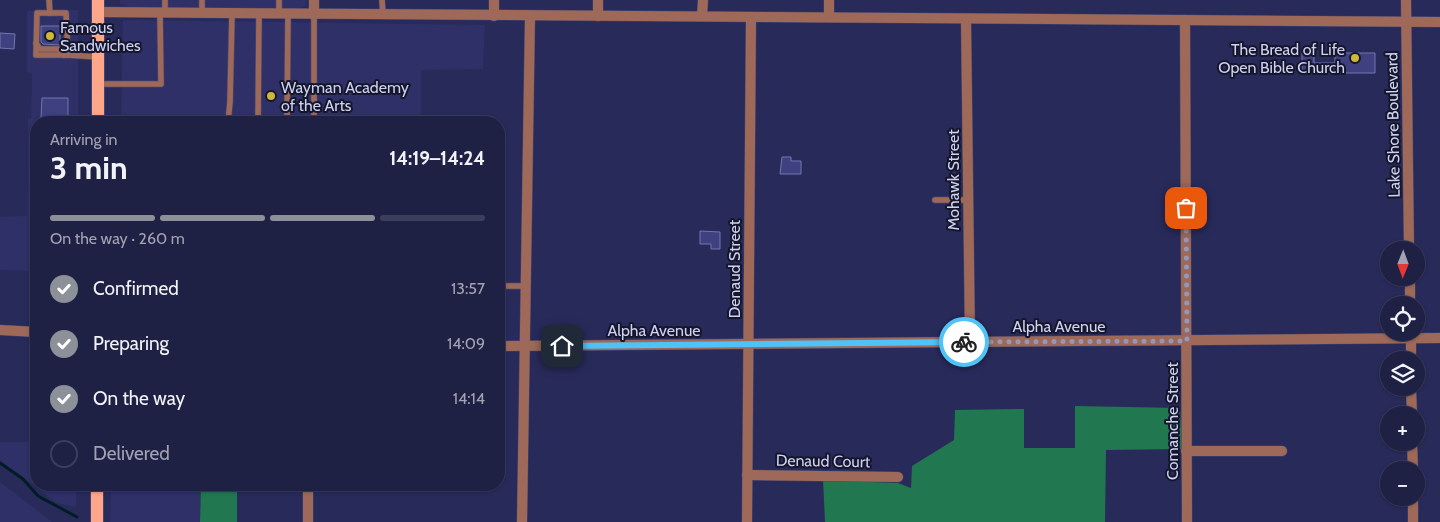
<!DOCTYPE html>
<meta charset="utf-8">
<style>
body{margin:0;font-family:Cabin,sans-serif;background:#26284b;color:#f1f3f6;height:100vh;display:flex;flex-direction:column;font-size:19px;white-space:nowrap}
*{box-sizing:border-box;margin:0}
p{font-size:16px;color:#a1a3b2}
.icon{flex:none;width:28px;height:28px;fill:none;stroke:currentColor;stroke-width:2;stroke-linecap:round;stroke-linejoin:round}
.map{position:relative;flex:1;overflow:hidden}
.side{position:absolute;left:30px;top:116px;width:475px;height:375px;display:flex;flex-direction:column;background:#1e2044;border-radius:20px;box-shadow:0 1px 4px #0004,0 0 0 1px #3c3e5d}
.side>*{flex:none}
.needle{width:32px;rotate:181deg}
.controls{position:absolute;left:1380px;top:241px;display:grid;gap:10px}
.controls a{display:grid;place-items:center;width:45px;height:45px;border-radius:50%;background:#1e2044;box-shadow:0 1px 4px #0004,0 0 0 1px #3c3e5d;font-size:25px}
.pin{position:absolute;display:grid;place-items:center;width:42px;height:42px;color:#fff;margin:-21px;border-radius:10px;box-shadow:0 2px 8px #0006}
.courier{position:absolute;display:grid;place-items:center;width:50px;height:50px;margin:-25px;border:4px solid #4fc3f7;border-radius:50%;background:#fff;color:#222;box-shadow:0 1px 6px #0007}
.summary em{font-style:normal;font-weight:700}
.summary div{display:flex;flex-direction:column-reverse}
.summary{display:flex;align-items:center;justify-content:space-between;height:85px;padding:0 20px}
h1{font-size:32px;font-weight:700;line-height:38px}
.bar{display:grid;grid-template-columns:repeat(4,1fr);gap:8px 5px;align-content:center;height:60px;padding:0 20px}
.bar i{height:6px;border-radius:4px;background:#3c3e5d}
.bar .current{background:#8c9099}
.bar p{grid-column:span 4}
ol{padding:0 20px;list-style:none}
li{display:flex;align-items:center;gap:15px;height:55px}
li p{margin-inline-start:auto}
li .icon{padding:5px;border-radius:50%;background:#8c9099;color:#fff;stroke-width:4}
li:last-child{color:#a1a3b2}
li i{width:28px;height:28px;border:2px solid #3c3e5d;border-radius:50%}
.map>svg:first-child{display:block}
</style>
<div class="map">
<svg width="1440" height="522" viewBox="0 0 1440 522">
<rect width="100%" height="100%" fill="#282a5a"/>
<g fill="#2e3067">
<polygon points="120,0 307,0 306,6 298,9 141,8 126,6 120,4"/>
<polygon points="78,10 78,122 36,122 36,326 33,326 32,271 0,270 0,217 27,216 28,118 31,118 32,73 27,72 27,11"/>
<polygon points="123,20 485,25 483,69 421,70 421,122 121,122"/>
<polygon points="31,337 36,338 36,485 76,485 76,507 57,503 0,460 0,442 31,442"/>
<polygon points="0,482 52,522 0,522"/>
<polygon points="111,485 201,485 200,522 110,522"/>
</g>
<g fill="#217750">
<polygon points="1075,406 1180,408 1182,449 1106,450 1105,522 825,522 823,480 898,483 911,488 912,466 954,440 955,410 1024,409 1024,448 1075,448"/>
<polygon points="201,485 237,485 237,522 200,522"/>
</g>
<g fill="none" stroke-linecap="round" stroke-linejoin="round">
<polyline stroke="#001d25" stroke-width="3" points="0,463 23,479 38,496 77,517"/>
</g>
<g fill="#3e407f" stroke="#7177ae">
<polygon points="41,26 60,26 60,45 43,44 41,42"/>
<polygon points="0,33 15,34 14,49 0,48"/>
<polygon points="1302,53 1314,53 1314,63 1335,63 1335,53 1375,53 1375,73 1302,73"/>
<polygon points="42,98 68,98 68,118 41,118"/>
<polygon points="782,157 791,157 791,161 801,161 801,174 780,174"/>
<polygon points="700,231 720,232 720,249 711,249 711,244 700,244"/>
</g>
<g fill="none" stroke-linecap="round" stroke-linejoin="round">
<defs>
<g id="service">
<polyline points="49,0 50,13 66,13 68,55 98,57"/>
<polyline points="382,0 383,15"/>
<polyline points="50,13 37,13 36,55 68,55"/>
<polyline points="165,13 165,0"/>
<polyline points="202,13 202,0"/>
<polyline points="279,14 279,0"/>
<polyline points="314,15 314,122"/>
<polyline points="36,43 40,49 58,49 64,55"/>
<polyline points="99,84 161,84 160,13"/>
<polyline points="228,122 230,102 232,14"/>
<polyline points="258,122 259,14"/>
<polyline points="287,122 288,14"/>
<polyline points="935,200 968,200"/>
<polyline points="499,286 526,286"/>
</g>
<g id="minor">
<polyline points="314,15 314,0"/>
<polyline points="494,16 494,0"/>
<polyline points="598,16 598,0"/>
<polyline points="702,16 703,0"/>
<polyline points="829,17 829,0"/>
<polyline points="966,19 970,342"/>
<polyline points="1185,20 1187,522"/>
<polyline points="0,330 36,332"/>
<polyline points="499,346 1440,338"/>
<polyline points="1186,451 1282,451"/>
<polyline points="747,475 898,477"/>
<polyline points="308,522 308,485"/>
<polyline points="522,522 530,16"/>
<polyline points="747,522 751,17"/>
</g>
<g id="tertiary">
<polyline points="1406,0 1409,250"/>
<polyline points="98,12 1440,22"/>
<polyline points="1410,278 1410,305"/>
<polyline points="1411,332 1411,360"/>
<polyline points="1411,388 1412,415"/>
<polyline points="1412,442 1413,470"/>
<polyline points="1413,498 1413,522"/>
</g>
<g id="primary">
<polyline points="98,0 98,122"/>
<polyline points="97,522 97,485"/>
</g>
</defs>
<use href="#service" stroke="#424572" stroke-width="7"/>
<use href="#minor" stroke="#424572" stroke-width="11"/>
<use href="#tertiary" stroke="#424572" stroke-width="11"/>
<use href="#primary" stroke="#424572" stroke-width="14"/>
<use href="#service" stroke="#9e6958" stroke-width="5.5"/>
<use href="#minor" stroke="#9e6958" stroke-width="10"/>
<use href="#tertiary" stroke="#9e6958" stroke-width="10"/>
<use href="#primary" stroke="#fda689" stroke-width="12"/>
</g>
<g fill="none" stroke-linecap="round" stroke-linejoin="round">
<polyline stroke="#9397bc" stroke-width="5" stroke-dasharray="0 9" points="964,342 1187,341 1186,208"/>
<polyline stroke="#4fc3f7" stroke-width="6" points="562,346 964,342"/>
</g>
<g fill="#cfb837" stroke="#15162c" stroke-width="2">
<circle cx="50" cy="36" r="5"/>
<circle cx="1355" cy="58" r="5"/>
<circle cx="271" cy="96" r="5"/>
</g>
<g text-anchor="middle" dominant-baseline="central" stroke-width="4" stroke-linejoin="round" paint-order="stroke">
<g font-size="16" fill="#cdd2f0" stroke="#15162c" text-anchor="start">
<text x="60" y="27">Famous<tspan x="60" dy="18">Sandwiches</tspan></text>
<text x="1345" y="49" text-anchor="end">The Bread of Life<tspan x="1345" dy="18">Open Bible Church</tspan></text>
<text x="281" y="87">Wayman Academy<tspan x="281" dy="18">of the Arts</tspan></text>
</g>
<g font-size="16" fill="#cdd2f0" stroke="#15162c">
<text transform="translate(1393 125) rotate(-91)">Lake Shore Boulevard</text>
<text transform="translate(953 180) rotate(-90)">Mohawk Street</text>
<text transform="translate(734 269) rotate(-90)">Denaud Street</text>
<text x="1059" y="326">Alpha Avenue</text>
<text x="654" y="330">Alpha Avenue</text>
<text transform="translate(1172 421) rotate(-90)">Comanche Street</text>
<text transform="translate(823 461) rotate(1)">Denaud Court</text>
</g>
</g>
</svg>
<div class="controls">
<a><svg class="needle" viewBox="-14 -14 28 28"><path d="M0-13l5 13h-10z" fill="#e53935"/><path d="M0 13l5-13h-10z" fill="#a1a3b2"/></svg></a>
<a><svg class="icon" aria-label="locate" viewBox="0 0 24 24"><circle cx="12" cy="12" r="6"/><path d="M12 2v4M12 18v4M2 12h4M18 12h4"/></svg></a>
<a><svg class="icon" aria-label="layers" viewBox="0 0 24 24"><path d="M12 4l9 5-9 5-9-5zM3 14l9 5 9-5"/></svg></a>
<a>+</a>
<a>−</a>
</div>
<div class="pin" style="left:1186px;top:208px;background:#ea580c"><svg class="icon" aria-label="bag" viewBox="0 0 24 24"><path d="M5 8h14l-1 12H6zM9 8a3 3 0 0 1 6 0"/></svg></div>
<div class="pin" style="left:562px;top:346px;background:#1f2937"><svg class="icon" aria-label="home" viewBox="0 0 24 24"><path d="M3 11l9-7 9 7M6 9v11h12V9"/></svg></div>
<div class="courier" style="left:964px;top:342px"><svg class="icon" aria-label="bike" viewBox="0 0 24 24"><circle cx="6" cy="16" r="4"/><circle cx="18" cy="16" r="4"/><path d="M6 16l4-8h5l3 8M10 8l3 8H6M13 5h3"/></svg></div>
<section class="side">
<div class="summary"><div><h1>3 min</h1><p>Arriving in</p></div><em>14:19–14:24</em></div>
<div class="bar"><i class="current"></i><i class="current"></i><i class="current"></i><i></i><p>On the way · 260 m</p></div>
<ol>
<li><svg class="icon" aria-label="check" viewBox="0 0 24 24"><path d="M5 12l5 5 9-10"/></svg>Confirmed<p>13:57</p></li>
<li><svg class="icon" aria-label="check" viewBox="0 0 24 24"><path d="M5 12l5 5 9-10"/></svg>Preparing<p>14:09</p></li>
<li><svg class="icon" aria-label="check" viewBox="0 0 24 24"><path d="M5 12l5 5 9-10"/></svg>On the way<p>14:14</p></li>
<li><i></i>Delivered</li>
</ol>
</section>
</div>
